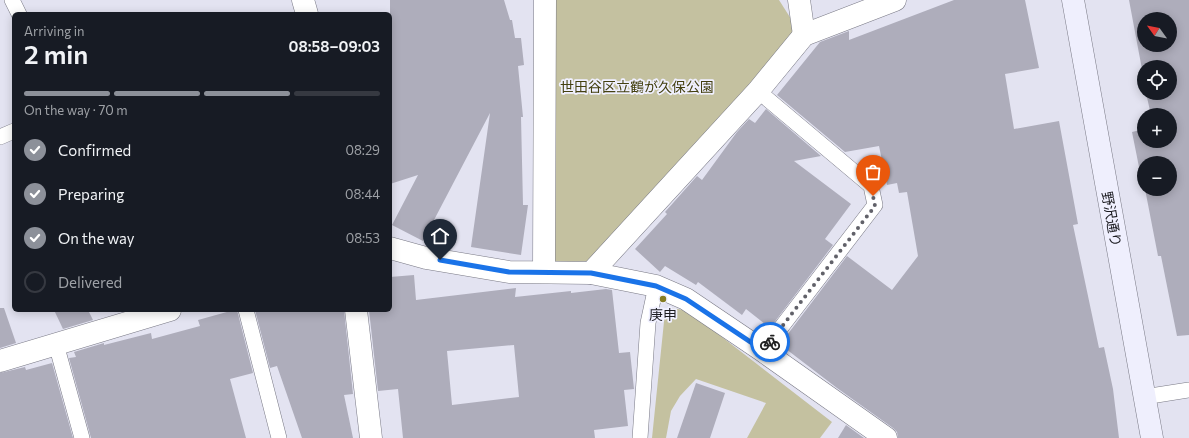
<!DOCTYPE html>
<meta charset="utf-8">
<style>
body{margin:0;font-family:Commissioner,"Noto Sans JP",sans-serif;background:#242831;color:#f1f3f6;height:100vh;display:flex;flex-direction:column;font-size:15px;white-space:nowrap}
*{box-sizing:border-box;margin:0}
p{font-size:13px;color:#9ea1a6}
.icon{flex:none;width:22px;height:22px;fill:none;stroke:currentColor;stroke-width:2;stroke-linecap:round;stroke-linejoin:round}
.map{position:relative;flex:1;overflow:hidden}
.details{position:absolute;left:12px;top:12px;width:380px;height:300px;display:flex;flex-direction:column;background:#171b24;border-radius:6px;box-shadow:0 2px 10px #0003}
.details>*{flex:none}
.needle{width:26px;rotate:303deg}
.tools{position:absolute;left:1137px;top:12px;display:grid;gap:8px}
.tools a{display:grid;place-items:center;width:40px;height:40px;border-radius:50%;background:#171b24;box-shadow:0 2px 10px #0003;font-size:20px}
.pin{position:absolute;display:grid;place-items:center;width:34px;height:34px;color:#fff;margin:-41px -17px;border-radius:50% 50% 50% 0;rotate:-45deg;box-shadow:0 0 4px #0007}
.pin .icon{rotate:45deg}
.courier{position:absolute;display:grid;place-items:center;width:40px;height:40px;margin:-20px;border:3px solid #1a73e8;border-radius:50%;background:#fff;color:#222;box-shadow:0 1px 5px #0007}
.overview em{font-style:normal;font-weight:600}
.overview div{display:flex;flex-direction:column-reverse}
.overview{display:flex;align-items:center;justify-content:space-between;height:68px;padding:0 12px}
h1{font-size:26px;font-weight:600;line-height:30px}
.bar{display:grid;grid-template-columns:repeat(4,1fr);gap:6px 4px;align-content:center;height:48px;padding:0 12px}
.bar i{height:5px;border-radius:3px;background:#363941}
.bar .current{background:#8c9099}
.bar p{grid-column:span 4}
ol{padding:0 12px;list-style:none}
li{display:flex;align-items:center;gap:12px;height:44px}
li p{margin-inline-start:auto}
li .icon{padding:4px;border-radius:50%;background:#8c9099;color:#fff;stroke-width:4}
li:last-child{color:#9ea1a6}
li i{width:22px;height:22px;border:2px solid #363941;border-radius:50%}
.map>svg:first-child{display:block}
</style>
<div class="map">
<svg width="1189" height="438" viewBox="0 0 1189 438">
<rect width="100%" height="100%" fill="#e3e3f1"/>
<g fill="#c4c1a0">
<polygon points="551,0 779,0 800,33 591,261 550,263"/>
<polygon points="673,308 683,310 700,320 832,422 820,438 747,438 766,403 696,379 680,396 671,411 666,438 652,438 665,312"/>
</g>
<g fill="#aeadbb" fill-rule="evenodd">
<polygon points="390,0 504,0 510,20 512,20 515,38 521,38 524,65 518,66 523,117 521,117 523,205 528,205 521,255 471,247 490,113 423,241 392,225 418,175 390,184"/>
<polygon points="954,0 1025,0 1039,68 1005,74 1014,129 1059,121 1078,224 1073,225 1099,348 1104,347 1113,389 1119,438 898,438 897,432 893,428 837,388 786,349 790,343 784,339 847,256 892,290 918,256 907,192 899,193 897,183 887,185 879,146 845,152 777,95 820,42 849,31 849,40"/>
<path d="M1129 0H1189V335L1177 336 1161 256H1158L1145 189H1170V163H1144V184L1143 177H1141L1132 132 1144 129V141H1170V115H1151L1146 93H1170V67H1144V80ZM1144 19H1170V45H1144Z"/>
<polygon points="766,109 821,156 794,161 851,204 825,239 833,245 770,328 746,309 742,315 698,282 696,285 665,266 660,272 635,249 667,214 665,212 697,176 702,180 737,132 749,119 755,123"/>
<path d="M414 275 416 300 516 288 515 297 571 291V293L606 289 612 290 619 353 630 352 634 389 624 390 628 426 594 430 595 438H403L398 389 378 391 369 310H390V277ZM514 345 519 397 452 405 447 351Z"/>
<polygon points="0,308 4,308 16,343 0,348"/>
<polygon points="54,310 88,310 93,320 63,329"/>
<polygon points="234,310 237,310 253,373 230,379 246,438 91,438 69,358 76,357 74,352 104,343 104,345 151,333 152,339 200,326 198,320"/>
<polygon points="255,310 344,310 353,394 344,395 353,438 302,438 277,366 270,368"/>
<polygon points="52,363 73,438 0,438 0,373 25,367 26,370"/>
<polygon points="696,383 725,393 710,438 677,438"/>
<polygon points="846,425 864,438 838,438"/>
</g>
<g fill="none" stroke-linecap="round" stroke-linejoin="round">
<defs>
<g id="lane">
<polyline points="12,0 19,14"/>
<polyline points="758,91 871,186 875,205 763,351"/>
<polyline points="0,137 14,131"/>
<polyline points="246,310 279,438"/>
<polyline points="56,344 82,438"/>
<polyline points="1144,397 1189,390"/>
<polyline points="640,438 648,323 656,286"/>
</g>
<g id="street">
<polyline points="303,0 307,14"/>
<polyline points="799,0 804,35"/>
<polyline points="390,248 426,258 509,272 591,273 656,286 686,299 763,351 886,438"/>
<polyline points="544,271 545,0"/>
<polyline points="591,273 758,91 804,35 895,0"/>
<polyline points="356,310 371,438"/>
<polyline points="0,361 170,310"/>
</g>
<polyline id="secondary" points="1073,0 1152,438"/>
</defs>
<use href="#lane" stroke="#797985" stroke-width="16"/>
<use href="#street" stroke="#797985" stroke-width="23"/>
<use href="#secondary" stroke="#797985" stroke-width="23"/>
<use href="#lane" stroke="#fff" stroke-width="15"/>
<use href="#street" stroke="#fff" stroke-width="22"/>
<use href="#secondary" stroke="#efeffd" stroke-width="22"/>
</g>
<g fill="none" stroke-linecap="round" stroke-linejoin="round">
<polyline stroke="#616169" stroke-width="4" stroke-dasharray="0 7.2" points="770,342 875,206 873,196"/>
<polyline stroke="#1a73e8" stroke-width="5" points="440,260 509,272 591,273 656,286 686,299 764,351 770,342"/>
</g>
<circle fill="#857c22" stroke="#f0f0ff" stroke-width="1.5" cx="663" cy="299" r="4"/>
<g text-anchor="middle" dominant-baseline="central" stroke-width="3.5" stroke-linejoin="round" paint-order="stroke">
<g font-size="14" fill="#444010" stroke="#f0f0ff">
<text x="637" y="86">世田谷区立鶴が久保公園</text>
</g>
<g font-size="14" fill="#1b1b20" stroke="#f0f0ff">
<text transform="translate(1112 219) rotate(80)">野沢通り</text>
</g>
<g font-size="14" fill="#1b1b20" stroke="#f0f0ff">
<text x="663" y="314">庚申</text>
</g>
</g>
</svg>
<div class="tools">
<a><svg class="needle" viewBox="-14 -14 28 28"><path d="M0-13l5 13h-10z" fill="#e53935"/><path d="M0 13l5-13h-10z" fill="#9ea1a6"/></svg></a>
<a><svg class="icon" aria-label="locate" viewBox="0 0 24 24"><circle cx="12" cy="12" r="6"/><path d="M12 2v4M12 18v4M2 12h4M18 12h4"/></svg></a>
<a>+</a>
<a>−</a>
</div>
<div class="pin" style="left:873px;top:196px;background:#ea580c"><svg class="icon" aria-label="bag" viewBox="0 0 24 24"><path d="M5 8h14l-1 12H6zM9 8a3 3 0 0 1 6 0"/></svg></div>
<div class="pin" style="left:440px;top:260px;background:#1f2937"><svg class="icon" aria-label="home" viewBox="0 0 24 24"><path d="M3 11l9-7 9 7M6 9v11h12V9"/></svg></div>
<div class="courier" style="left:770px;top:342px"><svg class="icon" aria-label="bike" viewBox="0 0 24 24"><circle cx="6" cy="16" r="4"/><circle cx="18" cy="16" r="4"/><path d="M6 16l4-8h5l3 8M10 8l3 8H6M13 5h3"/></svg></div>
<section class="details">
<div class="overview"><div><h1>2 min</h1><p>Arriving in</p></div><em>08:58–09:03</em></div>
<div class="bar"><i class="current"></i><i class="current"></i><i class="current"></i><i></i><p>On the way · 70 m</p></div>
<ol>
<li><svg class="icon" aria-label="check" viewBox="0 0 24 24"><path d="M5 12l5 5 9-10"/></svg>Confirmed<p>08:29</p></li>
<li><svg class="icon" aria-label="check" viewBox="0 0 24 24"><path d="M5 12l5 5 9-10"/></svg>Preparing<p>08:44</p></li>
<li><svg class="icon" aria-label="check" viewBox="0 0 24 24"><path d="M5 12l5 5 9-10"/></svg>On the way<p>08:53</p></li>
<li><i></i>Delivered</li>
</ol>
</section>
</div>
